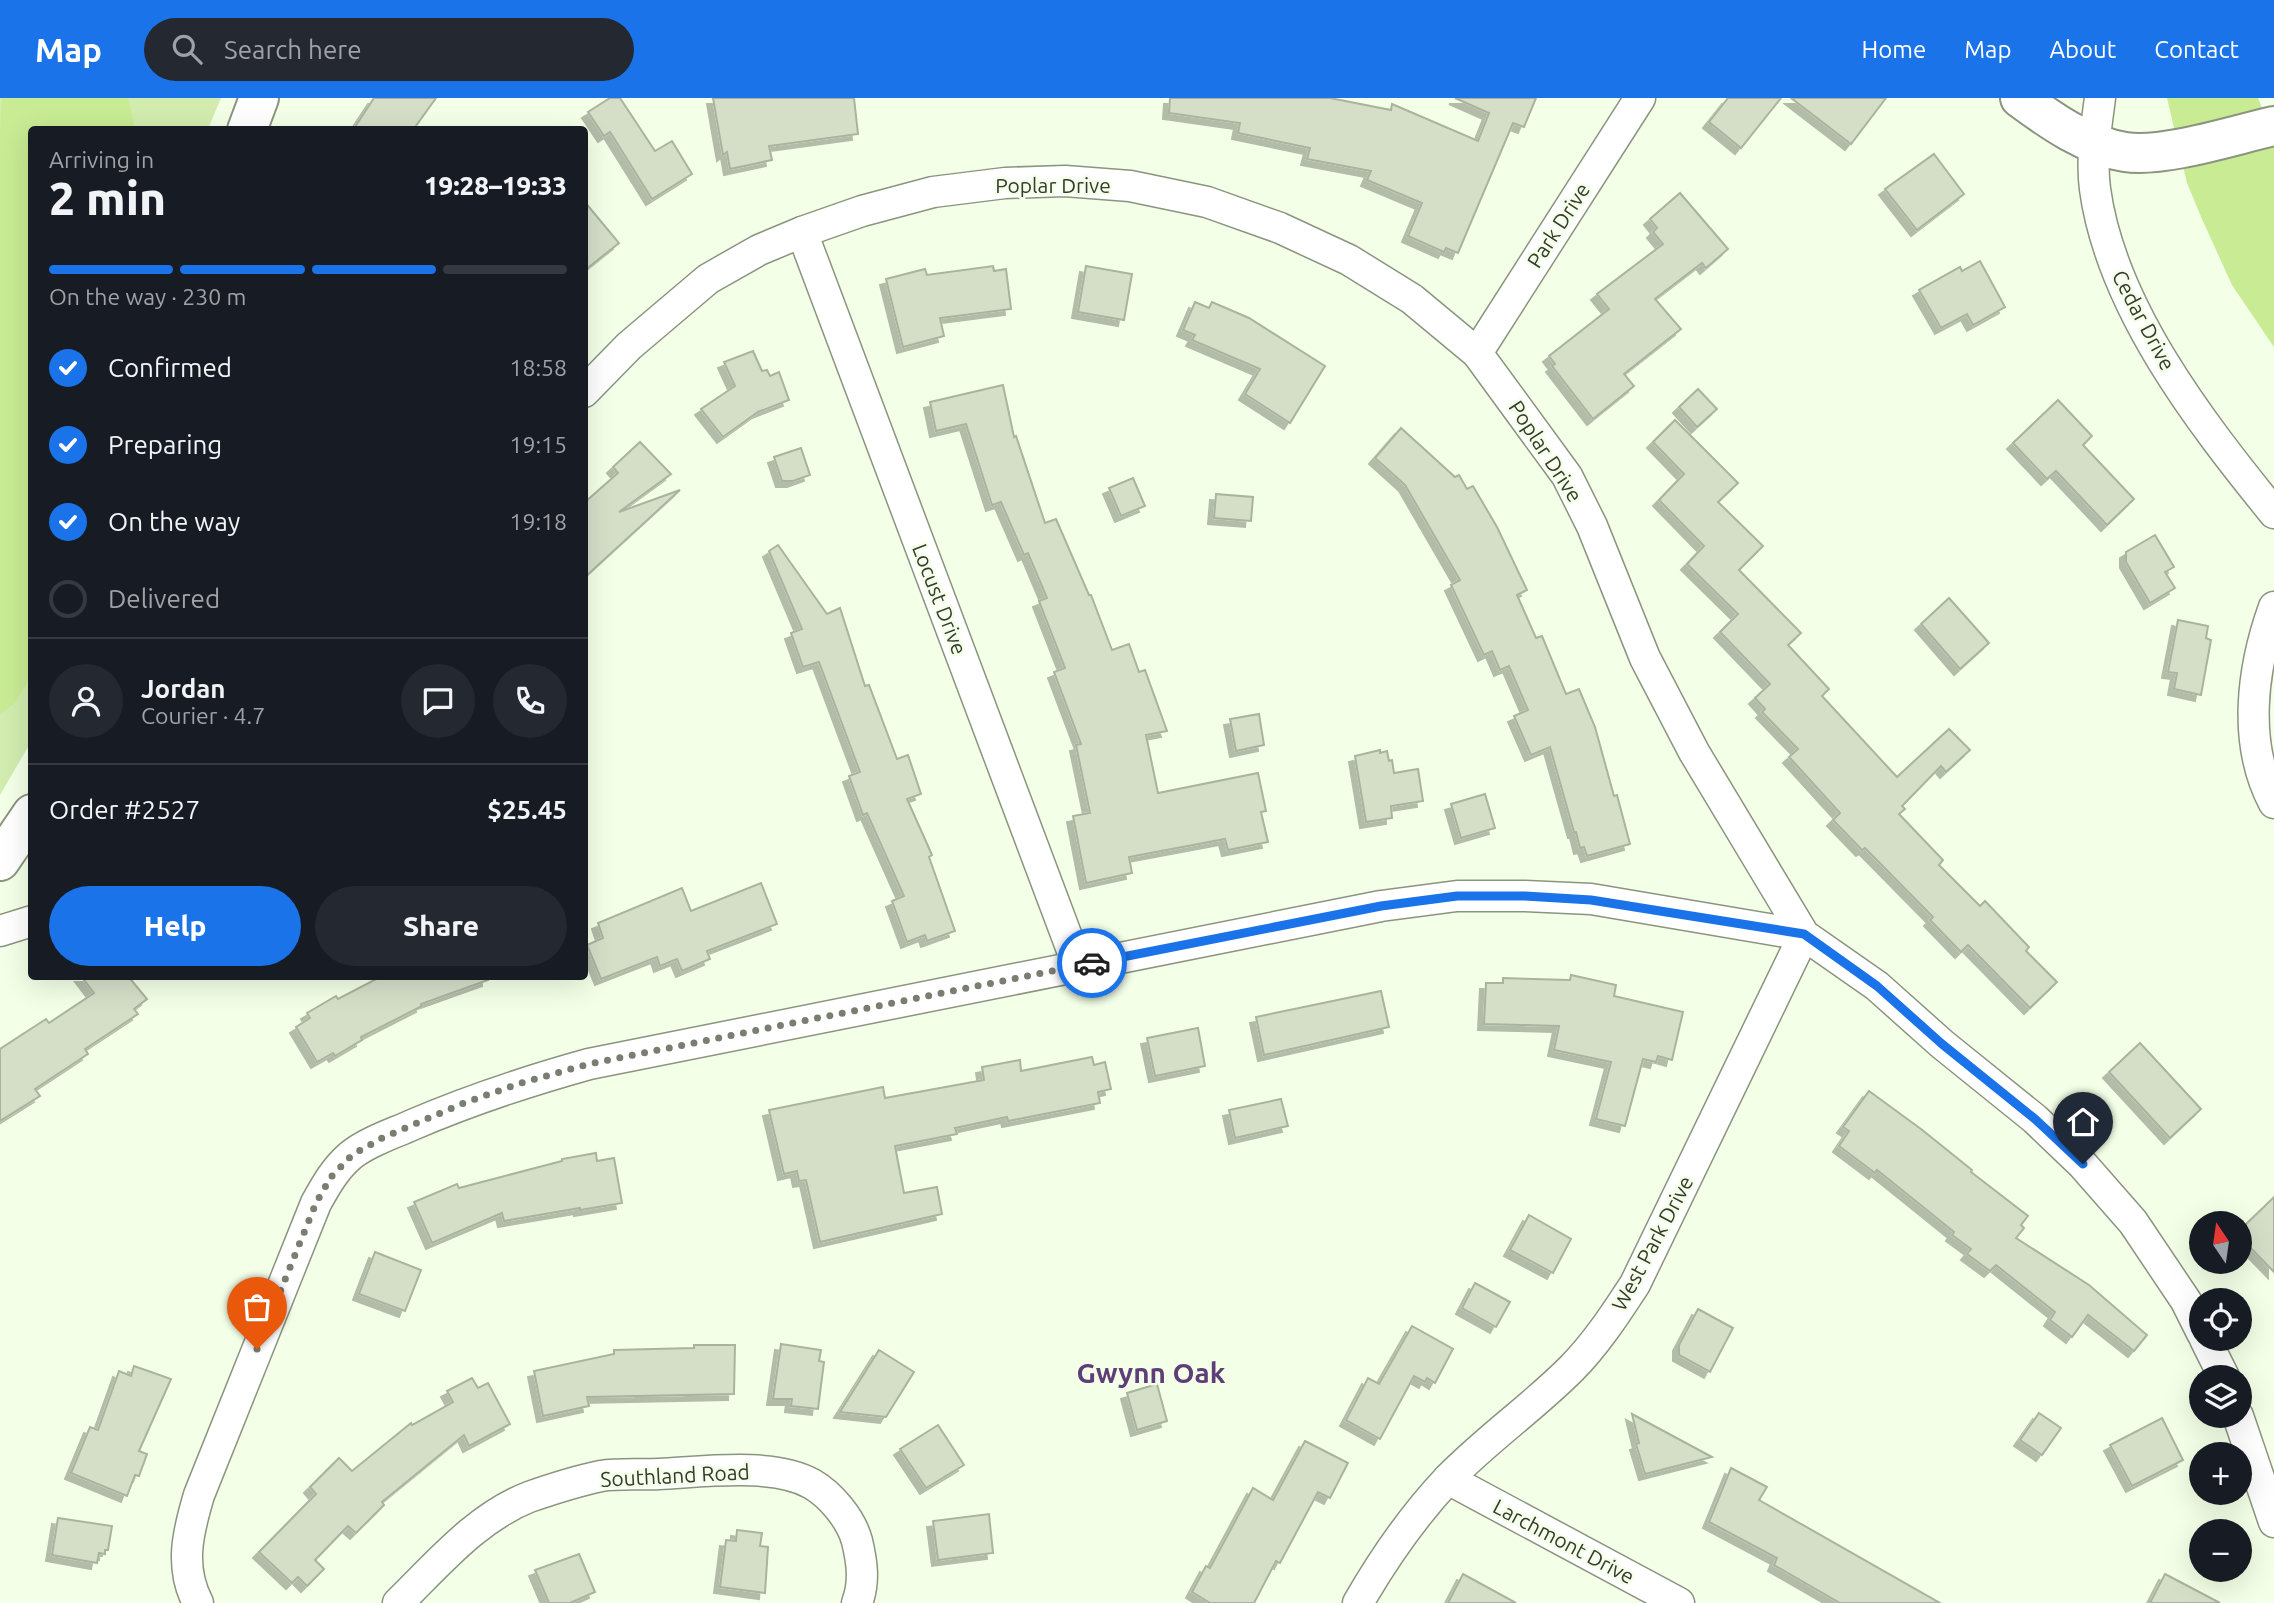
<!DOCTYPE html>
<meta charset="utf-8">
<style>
body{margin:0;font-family:Ubuntu,sans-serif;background:#242831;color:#f1f3f6;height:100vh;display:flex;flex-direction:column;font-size:26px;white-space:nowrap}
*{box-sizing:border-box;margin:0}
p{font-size:23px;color:#9ea1a6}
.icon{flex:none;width:38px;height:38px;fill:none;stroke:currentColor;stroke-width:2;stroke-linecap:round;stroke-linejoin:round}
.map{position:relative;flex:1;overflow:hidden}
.panel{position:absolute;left:28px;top:28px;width:560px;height:854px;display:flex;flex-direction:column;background:#171b24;border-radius:7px;box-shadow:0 7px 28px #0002}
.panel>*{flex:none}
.needle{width:46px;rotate:347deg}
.tools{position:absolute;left:2189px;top:1113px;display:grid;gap:14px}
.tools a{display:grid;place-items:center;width:63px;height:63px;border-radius:50%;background:#171b24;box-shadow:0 7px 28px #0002;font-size:35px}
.pin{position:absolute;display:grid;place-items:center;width:60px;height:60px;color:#fff;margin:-72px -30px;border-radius:50% 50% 50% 0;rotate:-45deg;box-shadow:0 0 7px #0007}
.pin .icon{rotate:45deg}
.courier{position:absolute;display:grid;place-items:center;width:70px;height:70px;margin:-35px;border:5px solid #1a73e8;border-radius:50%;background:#fff;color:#222;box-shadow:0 2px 9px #0007}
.summary em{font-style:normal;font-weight:800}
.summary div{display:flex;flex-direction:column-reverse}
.summary{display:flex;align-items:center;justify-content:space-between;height:119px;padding:0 21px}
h1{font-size:46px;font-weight:800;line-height:52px}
.bar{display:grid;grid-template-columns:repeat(4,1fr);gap:10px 7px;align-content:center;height:84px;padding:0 21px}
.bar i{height:9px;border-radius:5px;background:#363941}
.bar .on{background:#1a73e8}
.bar p{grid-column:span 4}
.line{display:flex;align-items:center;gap:18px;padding:0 21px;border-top:2px solid #363941}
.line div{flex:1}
.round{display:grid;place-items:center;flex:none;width:74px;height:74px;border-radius:37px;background:#242831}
ol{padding:0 21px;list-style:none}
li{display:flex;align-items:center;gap:21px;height:77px}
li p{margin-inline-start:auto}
li .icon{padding:7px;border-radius:50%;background:#1a73e8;color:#fff;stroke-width:4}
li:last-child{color:#9ea1a6}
li i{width:38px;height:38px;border:4px solid #363941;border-radius:50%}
.cta{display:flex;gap:14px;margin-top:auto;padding:14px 21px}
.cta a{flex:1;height:80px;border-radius:42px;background:#1a73e8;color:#fff;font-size:28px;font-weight:800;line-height:80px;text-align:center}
.cta a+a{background:#242831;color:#f1f3f6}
header{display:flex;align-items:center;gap:42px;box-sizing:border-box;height:98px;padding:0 35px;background:#1a73e8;color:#fff}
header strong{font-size:33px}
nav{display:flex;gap:38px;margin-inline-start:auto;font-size:24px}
.search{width:490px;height:63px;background:#242831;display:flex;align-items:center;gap:18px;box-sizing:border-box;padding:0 24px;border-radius:38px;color:#9ea1a6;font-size:26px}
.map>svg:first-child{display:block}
</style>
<header>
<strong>Map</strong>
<div class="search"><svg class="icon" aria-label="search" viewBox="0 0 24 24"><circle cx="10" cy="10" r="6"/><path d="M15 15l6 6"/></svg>Search here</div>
<nav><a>Home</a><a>Map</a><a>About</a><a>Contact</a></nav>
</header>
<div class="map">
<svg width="2274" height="1505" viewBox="0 0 2274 1505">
<defs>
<filter id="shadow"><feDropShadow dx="-6" dy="6" stdDeviation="0" flood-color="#0004"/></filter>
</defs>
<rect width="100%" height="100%" fill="#f4ffe7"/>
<polygon fill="#d2ecaf" points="0,0 221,0 208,31 32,32 32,642 0,697"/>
<g fill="#c8eb94">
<polygon points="2,0 128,0 135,31 32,32 31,578 15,605 0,616 0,33"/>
<polygon points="2167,0 2258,0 2274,40 2274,249 2232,187 2202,121 2187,85"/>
</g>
<g fill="#d5dfc8" stroke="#a9b39d" stroke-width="2" filter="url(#shadow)">
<polygon points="374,0 436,0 413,32 353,32"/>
<polygon points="610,0 620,0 655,53 672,43 692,76 652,101 610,34 604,38 588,14"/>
<polygon points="713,0 854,0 858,36 769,48 772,62 730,71 727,54 723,57"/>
<polygon points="1170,0 1330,0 1391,12 1392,6 1478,43 1489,15 1455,0 1536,0 1524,29 1513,25 1458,155 1446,150 1444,154 1408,138 1422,105 1367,82 1371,73 1307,61 1310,50 1238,35 1240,25 1169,15"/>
<polygon points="1728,0 1781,0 1741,50 1709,24"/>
<polygon points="1791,0 1886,0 1851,46"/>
<polygon points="1934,56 1964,96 1917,132 1885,91"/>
<polygon points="1680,95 1728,151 1706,170 1702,165 1655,201 1681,231 1624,276 1634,288 1593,321 1552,268 1555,266 1549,258 1609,211 1597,196 1663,146 1653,134 1657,130 1650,121"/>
<polygon points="584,103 619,145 584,173"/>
<polygon points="1980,163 2005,209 1973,227 1967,216 1941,230 1919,192 1960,169 1962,173"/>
<polygon points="993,168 994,173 1006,171 1011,211 940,220 944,238 903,249 886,181 925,171 927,177"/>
<polygon points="1086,168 1132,176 1124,222 1078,214"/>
<polygon points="1195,204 1209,210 1212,204 1249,220 1325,268 1290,325 1245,296 1260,271 1192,242 1195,237 1183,232"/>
<polygon points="753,253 762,273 767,272 770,278 779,274 789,302 758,314 723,339 701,311 735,288 724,264"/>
<polygon points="1003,287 1014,339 1016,338 1045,425 1056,421 1089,497 1091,497 1112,552 1129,546 1139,574 1145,572 1167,633 1146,637 1158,695 1258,675 1266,713 1261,714 1268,744 1228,752 1225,741 1129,759 1132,775 1086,785 1073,718 1090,715 1076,647 1081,646 1054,574 1065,570 1039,503 1047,500 1028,455 1024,457 1001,404 992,407 966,326 936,333 930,304"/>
<polygon points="1698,291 1717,311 1697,329 1679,309"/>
<polygon points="2058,302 2092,338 2083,347 2134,401 2107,427 2056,373 2047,381 2013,345"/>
<polygon points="1675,322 1738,385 1718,404 1763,448 1739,472 1801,535 1788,547 1829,591 1822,598 1897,679 1949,631 1970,652 1946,674 1941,668 1902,708 1905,711 1899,716 1943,762 1939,767 1980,808 1985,803 2029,849 2026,853 2057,884 2030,910 1968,847 1961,854 1930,822 1933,819 1865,750 1862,752 1833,722 1840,715 1789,659 1798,651 1762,614 1765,611 1755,600 1770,586 1720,534 1738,516 1687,466 1704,448 1659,402 1684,376 1653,344"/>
<polygon points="1401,330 1455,379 1459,377 1467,391 1473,388 1497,429 1527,492 1517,497 1536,540 1542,538 1566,596 1579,591 1595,629 1614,698 1617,697 1630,746 1587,758 1584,749 1580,750 1576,734 1574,734 1550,649 1531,657 1514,618 1528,612 1509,568 1500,572 1492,553 1484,557 1451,487 1460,482 1405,387 1375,360"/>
<polygon points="640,344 671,376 619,414 680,392 584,480 584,405 618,375 613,369"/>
<polygon points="801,350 810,377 793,383 782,383 774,359"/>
<polygon points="1133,380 1145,408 1121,418 1109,390"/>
<polygon points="1216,396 1253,399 1251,423 1214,420"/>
<polygon points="2155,437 2174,469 2165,474 2175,490 2150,505 2126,464 2126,454"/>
<polygon points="778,447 827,516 840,510 865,588 869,587 897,661 908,657 921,696 907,701 932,757 929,759 955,833 927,843 925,837 907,844 892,803 904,798 867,715 863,717 849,678 860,674 819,564 803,569 791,535 802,531 769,453"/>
<polygon points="1949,500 1989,545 1960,571 1921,526"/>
<polygon points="2178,522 2208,528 2206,540 2211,542 2201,597 2174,591 2177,575 2168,574"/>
<polygon points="1259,616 1264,647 1236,653 1230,621"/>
<polygon points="1380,652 1380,655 1387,653 1389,663 1392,662 1394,675 1418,671 1423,703 1391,708 1392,720 1366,724 1355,658"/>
<polygon points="1485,696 1495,730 1461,740 1451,706"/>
<polygon points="761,785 777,826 707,853 710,861 682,873 677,861 660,868 657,859 601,881 587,847 603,840 598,825 682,790 691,813"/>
<polygon points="1571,877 1616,887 1614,898 1683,914 1672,962 1658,958 1656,964 1643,961 1625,1028 1596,1021 1611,964 1554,952 1559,928 1484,926 1486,885 1503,885 1503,880 1570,882"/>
<polygon points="81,878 128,878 147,901 134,911 138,916 85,951 88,956 35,991 40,998 0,1023 0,951 46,921 49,925 94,895"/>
<polygon points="382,878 488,878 488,882 421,906 422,908 361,939 362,942 335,958 333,955 317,964 296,929 310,920 307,915 336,898 338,901"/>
<polygon points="1381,893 1389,929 1264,957 1256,919"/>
<polygon points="1198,930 1205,968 1155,978 1147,940"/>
<polygon points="2140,945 2201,1011 2170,1040 2109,974"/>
<polygon points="1092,959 1094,967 1105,964 1111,991 1098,994 1100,1005 1008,1023 1007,1019 955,1030 957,1036 895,1048 904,1095 937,1089 942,1116 820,1144 806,1082 799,1083 797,1073 784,1076 769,1012 883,989 885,1000 984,982 982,969 1020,962 1021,973"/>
<polygon points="1869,993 1921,1031 1972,1072 1971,1074 2028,1118 2021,1127 2024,1130 2016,1140 2089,1187 2147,1237 2134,1253 2088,1217 2072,1239 2050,1222 2055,1214 1996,1167 1990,1173 1967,1156 1971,1151 1952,1137 1954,1134 1877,1072 1875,1075 1839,1048 1849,1033 1843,1029"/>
<polygon points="1281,1001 1288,1028 1235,1040 1229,1012"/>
<polygon points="596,1055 597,1063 614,1060 622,1105 580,1112 580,1110 504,1123 502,1115 432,1145 414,1104 457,1086 459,1090 562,1063 562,1061"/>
<polygon points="2274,1099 2274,1174 2240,1139 2240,1132"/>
<polygon points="1529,1117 1571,1141 1553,1175 1510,1152"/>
<polygon points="375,1154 421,1172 405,1213 359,1196"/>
<polygon points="1475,1185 1510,1204 1496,1229 1462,1210"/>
<polygon points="1698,1211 1733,1230 1710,1274 1679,1257 1679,1247"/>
<polygon points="1412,1228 1453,1251 1435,1285 1427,1280 1425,1284 1414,1278 1380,1341 1346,1322 1368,1280 1379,1286"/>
<polygon points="781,1246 821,1252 819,1263 824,1264 818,1311 791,1308 792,1301 773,1301"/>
<polygon points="694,1247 735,1247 734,1296 587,1299 589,1308 543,1318 534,1273 614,1256 614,1252 694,1250"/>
<polygon points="879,1252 914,1274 886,1319 840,1314"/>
<polygon points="134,1268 171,1281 139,1353 147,1356 139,1378 135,1377 127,1398 71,1375 90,1329 98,1332 119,1273 131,1278"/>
<polygon points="472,1280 478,1290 488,1285 510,1326 469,1348 464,1337 382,1404 384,1407 356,1435 348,1428 315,1462 324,1471 307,1488 298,1479 292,1485 259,1454 316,1396 310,1389 339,1360 352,1373 411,1325 412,1327 453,1304 447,1293"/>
<polygon points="1157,1286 1167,1323 1137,1332 1127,1295"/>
<polygon points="2039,1315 2061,1330 2042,1357 2020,1342"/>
<polygon points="1632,1316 1712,1359 1645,1376 1636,1346 1639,1345"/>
<polygon points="2162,1320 2183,1362 2132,1388 2110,1347"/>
<polygon points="938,1327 964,1367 926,1390 900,1351"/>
<polygon points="1305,1343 1348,1365 1330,1400 1318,1394 1280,1465 1276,1463 1254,1505 1210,1505 1192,1494 1206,1468 1210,1470 1253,1390 1273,1402"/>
<polygon points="1731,1370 1767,1389 1759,1402 1940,1505 1840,1505 1774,1467 1777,1460 1709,1424"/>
<polygon points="989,1416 993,1455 938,1462 933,1423"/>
<polygon points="58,1420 112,1428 108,1452 105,1452 105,1456 99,1455 97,1465 52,1457"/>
<polygon points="737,1432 762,1435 760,1448 768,1449 765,1495 720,1489 726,1442 736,1443"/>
<polygon points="579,1456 595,1494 570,1505 549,1505 535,1472"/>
<polygon points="1463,1476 1516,1505 1448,1505"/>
<polygon points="2165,1476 2220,1505 2150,1505"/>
</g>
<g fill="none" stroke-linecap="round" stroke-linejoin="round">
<defs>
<g id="street">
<path d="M2100 0C2096 30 2091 61 2095 91 2111 209 2200 324 2274 415"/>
<polyline points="802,134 1078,868"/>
<polyline points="1477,255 1640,0"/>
<polyline points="584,294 629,248 708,181 759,152 802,134 862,113 933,94 1005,85 1065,83 1130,88 1207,104 1280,130 1349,162 1412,201 1477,255 1567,378 1592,428 1645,560 1694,654 1804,837 1877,888 1942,946 2035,1021 2083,1067 2133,1124 2186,1203 2202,1235"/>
<path d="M2274 509C2252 570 2242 645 2274 705"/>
<polyline points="0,833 32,823"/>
<polyline points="2205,1241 2224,1279"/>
<polyline points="2238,1318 2274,1424"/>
<polyline points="1448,1381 1679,1505"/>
<path d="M198 1505C179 1469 188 1434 199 1397L316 1105C326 1087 335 1071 350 1058 367 1044 392 1036 412 1027 470 1002 528 983 589 966L1381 808 1457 798H1525L1591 801 1804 837"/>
<path d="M398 1505C438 1466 476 1420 529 1399 552 1391 577 1383 601 1378 619 1375 640 1377 659 1376 702 1374 774 1364 812 1386 831 1397 851 1421 857 1443 862 1464 865 1484 857 1505"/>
<path d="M1358 1505C1384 1460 1412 1419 1448 1381 1487 1341 1532 1310 1571 1271 1596 1246 1616 1215 1635 1186L1804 837"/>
</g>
<g id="secondary">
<path d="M2020 0C2051 23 2087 48 2125 54 2164 60 2234 37 2274 28"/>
<polyline points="247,32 259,0"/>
<polyline points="0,763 32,716"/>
</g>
</defs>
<use href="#street" stroke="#8b947f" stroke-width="33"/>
<use href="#secondary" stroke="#8b947f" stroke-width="42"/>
<use href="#street" stroke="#fff" stroke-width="30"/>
<use href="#secondary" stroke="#fff" stroke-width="38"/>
</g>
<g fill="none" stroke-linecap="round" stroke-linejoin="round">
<polyline stroke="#787f71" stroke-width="7" stroke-dasharray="0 12.6" points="257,1251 316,1105 331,1079 352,1057 382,1040 464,1005 521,985 589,966 1092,865"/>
<polyline stroke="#1a73e8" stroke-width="9" points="1092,865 1381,808 1457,798 1525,798 1591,802 1804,836 1877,888 1942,946 2035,1021 2083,1066"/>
</g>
<g text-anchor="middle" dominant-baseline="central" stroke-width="5" stroke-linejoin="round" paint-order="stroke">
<g font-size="21" fill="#363a31" stroke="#f4ffe7">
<text x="1053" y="87">Poplar Drive</text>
<text transform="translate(1558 127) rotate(-57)">Park Drive</text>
<text transform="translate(2144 222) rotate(62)">Cedar Drive</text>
<text transform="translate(1546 353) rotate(57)">Poplar Drive</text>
<text transform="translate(940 501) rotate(69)">Locust Drive</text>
<text transform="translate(1652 1145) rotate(-62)">West Park Drive</text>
<text transform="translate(675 1377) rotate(-3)">Southland Road</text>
<text transform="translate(1564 1443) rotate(28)">Larchmont Drive</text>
</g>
<g font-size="28" font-weight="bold" fill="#5d3e79" stroke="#f4ffe7">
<text x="1151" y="1274">Gwynn Oak</text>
</g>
</g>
</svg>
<div class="tools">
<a><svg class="needle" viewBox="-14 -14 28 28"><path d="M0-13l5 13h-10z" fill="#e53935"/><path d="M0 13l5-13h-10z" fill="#9ea1a6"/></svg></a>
<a><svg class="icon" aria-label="locate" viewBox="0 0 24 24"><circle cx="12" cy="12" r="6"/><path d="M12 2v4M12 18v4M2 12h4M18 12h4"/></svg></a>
<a><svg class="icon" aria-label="layers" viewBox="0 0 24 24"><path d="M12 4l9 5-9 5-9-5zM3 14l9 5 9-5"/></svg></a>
<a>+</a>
<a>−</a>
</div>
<div class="pin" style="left:257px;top:1251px;background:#ea580c"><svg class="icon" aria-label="bag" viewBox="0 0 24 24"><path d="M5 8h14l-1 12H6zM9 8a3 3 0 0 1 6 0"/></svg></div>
<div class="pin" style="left:2083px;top:1066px;background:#1f2937"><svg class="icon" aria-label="home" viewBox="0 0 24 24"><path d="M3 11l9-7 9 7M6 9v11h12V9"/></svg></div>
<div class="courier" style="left:1092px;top:865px"><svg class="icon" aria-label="car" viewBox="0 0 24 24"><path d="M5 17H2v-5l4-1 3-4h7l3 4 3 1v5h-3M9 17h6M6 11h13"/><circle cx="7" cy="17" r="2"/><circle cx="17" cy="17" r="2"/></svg></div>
<section class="panel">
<div class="summary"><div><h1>2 min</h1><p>Arriving in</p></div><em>19:28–19:33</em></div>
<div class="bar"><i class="on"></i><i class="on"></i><i class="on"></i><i></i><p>On the way · 230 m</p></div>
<ol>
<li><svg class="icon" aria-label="check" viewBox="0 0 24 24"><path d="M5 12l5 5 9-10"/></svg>Confirmed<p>18:58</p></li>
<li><svg class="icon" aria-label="check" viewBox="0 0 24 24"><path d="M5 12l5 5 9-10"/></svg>Preparing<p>19:15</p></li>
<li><svg class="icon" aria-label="check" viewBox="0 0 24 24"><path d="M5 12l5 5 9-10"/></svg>On the way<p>19:18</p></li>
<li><i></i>Delivered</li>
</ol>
<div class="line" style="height:126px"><a class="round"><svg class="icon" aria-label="person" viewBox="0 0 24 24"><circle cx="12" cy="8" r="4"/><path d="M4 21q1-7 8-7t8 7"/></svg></a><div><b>Jordan</b><p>Courier · 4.7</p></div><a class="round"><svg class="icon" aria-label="chat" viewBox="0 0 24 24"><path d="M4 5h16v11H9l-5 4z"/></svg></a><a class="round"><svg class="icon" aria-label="phone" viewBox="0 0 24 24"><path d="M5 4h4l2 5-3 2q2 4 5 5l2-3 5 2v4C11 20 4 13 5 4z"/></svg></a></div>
<div class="line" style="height:91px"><div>Order #2527</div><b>$25.45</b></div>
<div class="cta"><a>Help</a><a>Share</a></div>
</section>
</div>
